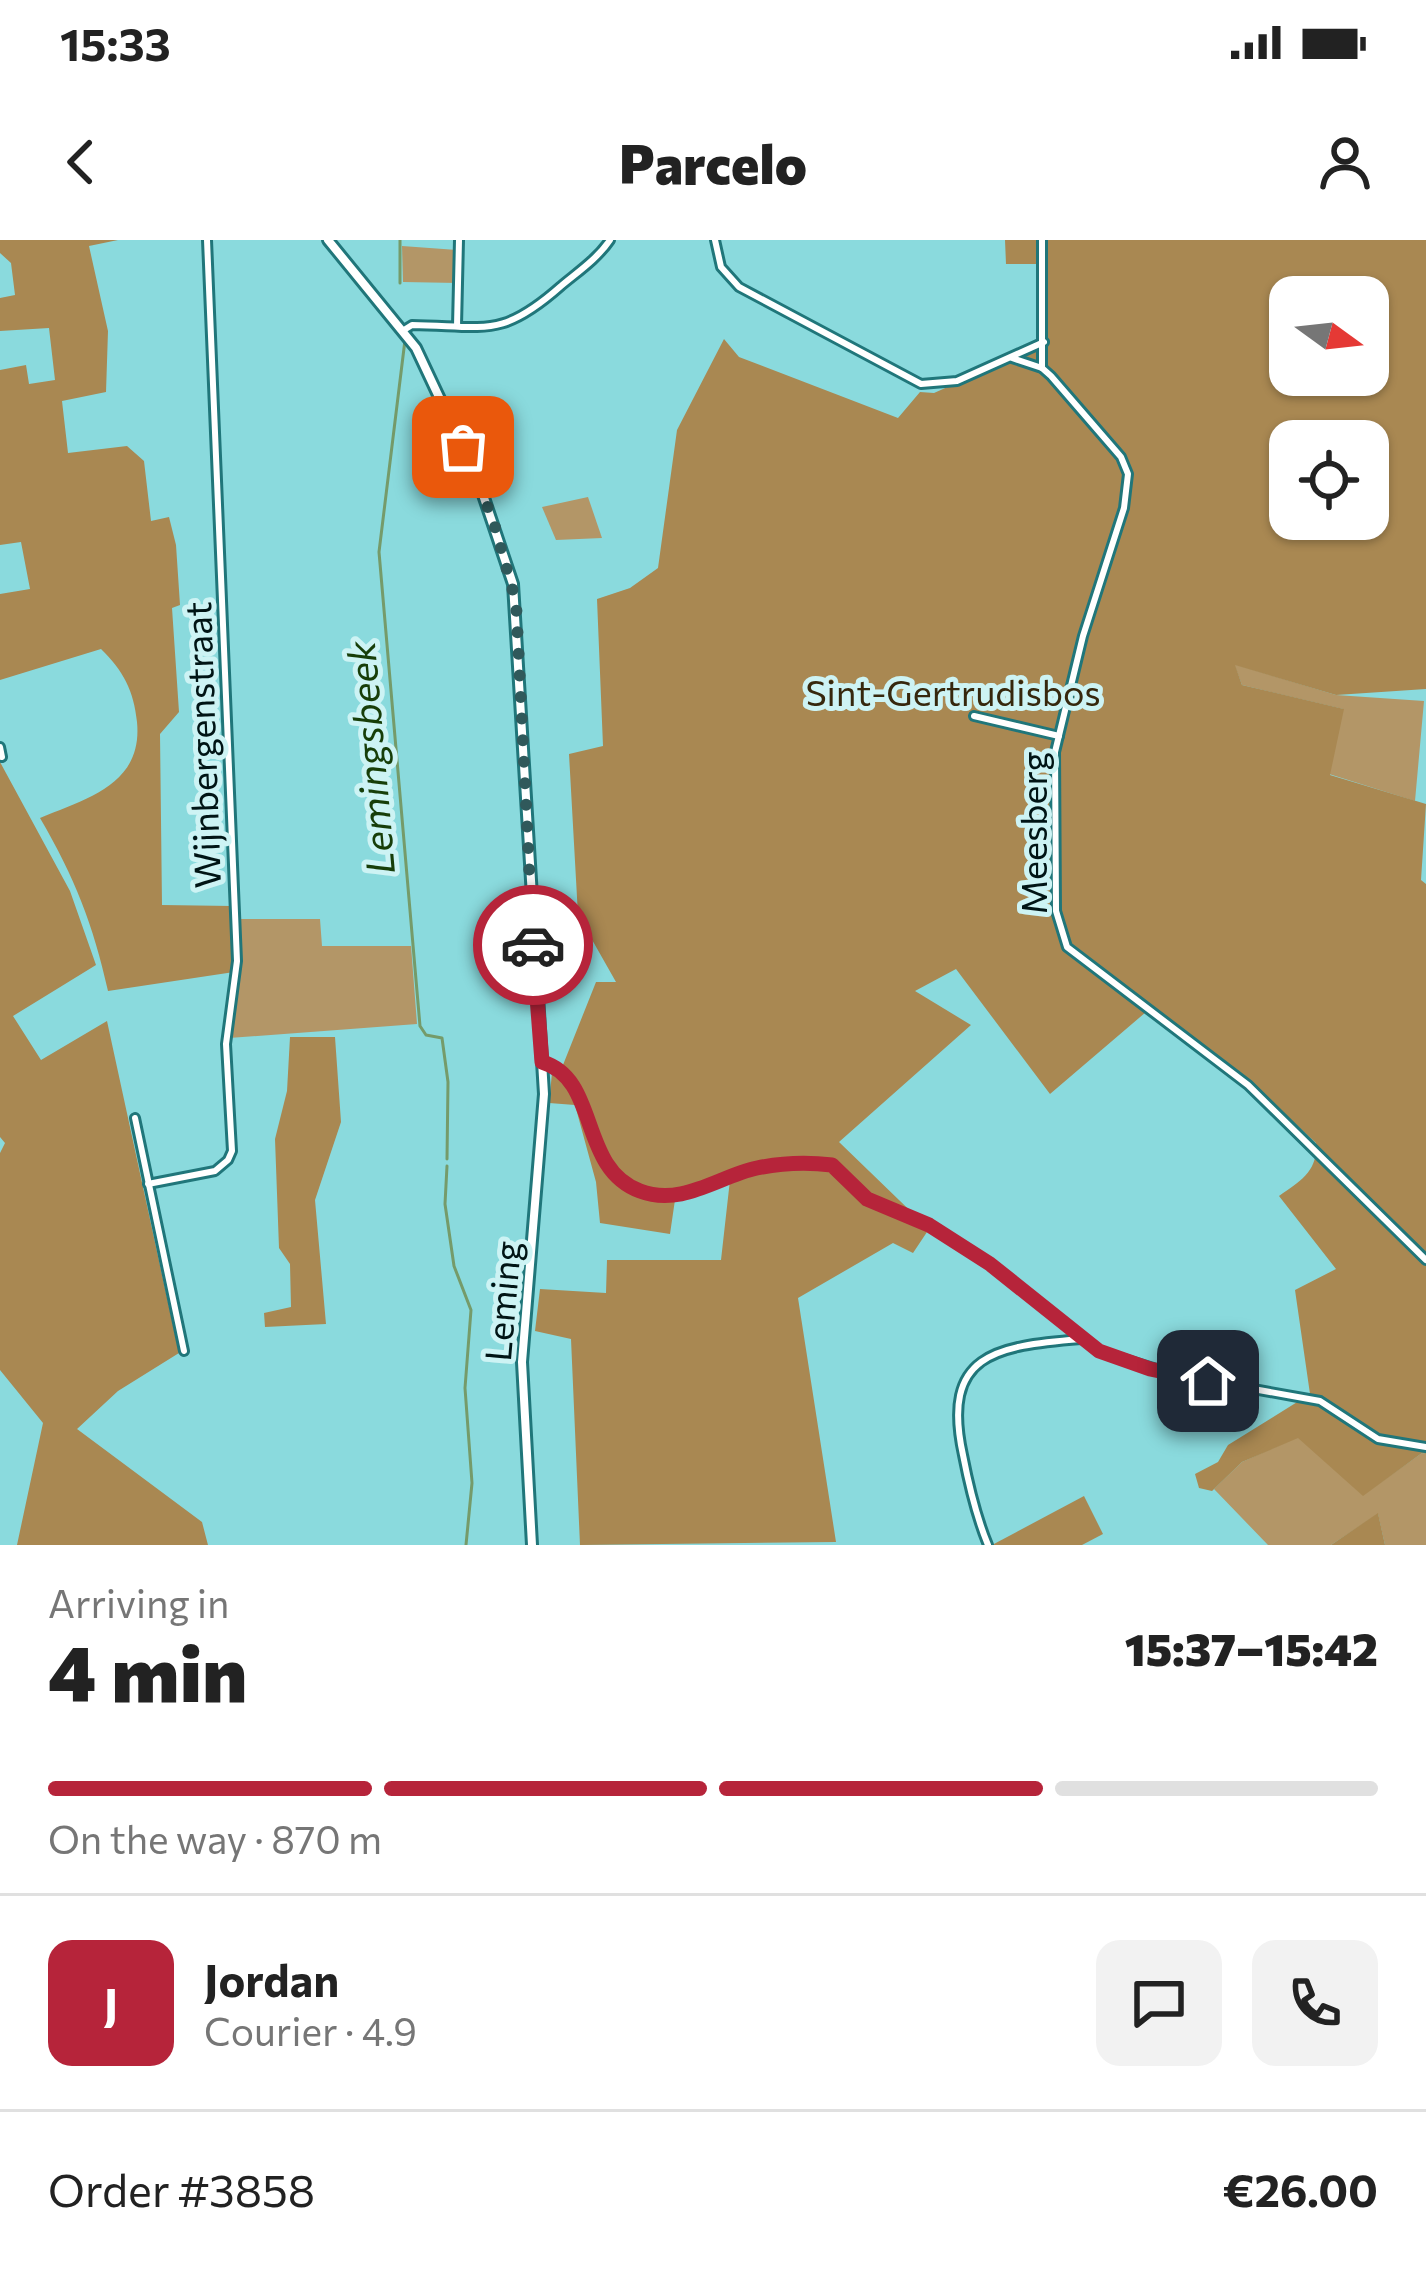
<!DOCTYPE html>
<meta charset="utf-8">
<style>
body{margin:0;font-family:Commissioner,sans-serif;background:#f2f2f2;color:#222;height:100vh;display:flex;flex-direction:column;font-size:45px;white-space:nowrap}
*{box-sizing:border-box;margin:0}
p{font-size:39px;color:#767676}
.icon{flex:none;width:66px;height:66px;fill:none;stroke:currentColor;stroke-width:2;stroke-linecap:round;stroke-linejoin:round}
.map{position:relative;height:1305px;overflow:hidden}
.sheet{display:flex;flex-direction:column;background:#fff;flex:1}
.sheet>*{flex:none}
.needle{width:78px;rotate:105deg}
.controls{position:absolute;left:1269px;top:36px;display:grid;gap:24px}
.controls a{display:grid;place-items:center;width:120px;height:120px;border-radius:24px;background:#fff;box-shadow:0 3px 9px #0004;font-size:60px}
.pin{position:absolute;display:grid;place-items:center;width:102px;height:102px;color:#fff;margin:-51px;border-radius:24px;box-shadow:0 6px 18px #0006}
.courier{position:absolute;display:grid;place-items:center;width:120px;height:120px;margin:-60px;border:9px solid #b6243a;border-radius:50%;background:#fff;color:#222;box-shadow:0 3px 15px #0007}
.headline em{font-style:normal;font-weight:800}
.headline div{display:flex;flex-direction:column-reverse}
.headline{display:flex;align-items:center;justify-content:space-between;height:204px;padding:0 48px}
h1{font-size:78px;font-weight:800;line-height:90px}
.bar{display:grid;grid-template-columns:repeat(4,1fr);gap:18px 12px;align-content:center;height:144px;padding:0 48px}
.bar i{height:15px;border-radius:9px;background:#e0e0e0}
.bar .current{background:#b6243a}
.bar p{grid-column:span 4}
.line{display:flex;align-items:center;gap:30px;padding:0 48px;border-top:3px solid #e0e0e0}
.line div{flex:1}
.round{display:grid;place-items:center;flex:none;width:126px;height:126px;border-radius:24px;background:#f2f2f2}
.status{display:flex;justify-content:space-between;align-items:center;height:84px;padding:0 60px;background:#fff;direction:ltr}
.status svg{height:33px;fill:currentColor}
header{display:flex;justify-content:space-between;align-items:center;height:156px;padding:0 48px;background:#fff;font-size:54px;font-weight:800}
.map>svg:first-child{display:block}
</style>
<div class="status"><b>15:33</b><svg viewBox="0 0 49 12"><path d="M0 12V9h3v3zM5 12V6h3v6zM10 12V3h3v9zM15 12V0h3v12zM26 1h20v11H26zM47 4h2v5h-2z"/></svg></div>
<header><svg class="icon" aria-label="back" viewBox="0 0 24 24"><path d="M15 5l-7 7 7 7"/></svg>Parcelo<svg class="icon" aria-label="person" viewBox="0 0 24 24"><circle cx="12" cy="8" r="4"/><path d="M4 21q1-7 8-7t8 7"/></svg></header>
<div class="map">
<svg width="1426" height="1305" viewBox="0 0 1426 1305">
<rect width="100%" height="100%" fill="#8adadd"/>
<g fill="#b39667">
<polygon points="402,6 457,10 458,43 403,42"/>
<polygon points="588,257 602,298 556,300 542,267"/>
<polygon points="1234,424 1336,455 1424,461 1415,561 1329,534 1343,469 1242,445"/>
<polygon points="239,679 320,679 322,706 411,706 417,784 229,798 241,726"/>
<polygon points="1298,1197 1363,1255 1422,1213 1426,1214 1426,1305 1385,1305 1378,1274 1331,1305 1268,1305 1214,1249 1242,1222"/>
</g>
<g fill="#a98852" fill-rule="evenodd">
<path d="M0 0H118L89 6 108 91 106 152 62 161 68 213 127 206 144 221 151 281 169 277 176 305 180 365 172 368 179 472 160 494 162 665 232 666 234 732 108 751C93 684 75 638 40 578 88 558 143 544 137 482 134 451 123 430 101 409L0 440V354L30 349 21 302 0 305V130L26 125 29 144 55 140 49 88 0 91V58L15 55 11 23 0 13Z"/>
<path d="M1005 0H1426V449L1336 455 1235 425 1242 445 1344 469 1330 535 1426 564 1421 640 1426 644V1214L1422 1213 1363 1256 1298 1198 1242 1222 1212 1251 1199 1248 1195 1234 1218 1222 1228 1205 1310 1154 1295 1050 1336 1029 1279 956C1301 941 1318 931 1316 903L1245 837 1150 765 1146 772 1050 854 956 729 915 751 971 785 839 902 929 989 913 1013 893 1003 798 1058 836 1302 580 1305 571 1099 535 1091 540 1049 606 1053 607 1020H721L731 931 676 953 670 994 600 983 596 942 575 865 549 863 552 833 559 835 596 742H616L578 675 569 514 603 506 597 359 630 348 658 328 677 190 724 99 739 117 898 178 920 152 934 153 1038 107 1037 24H1006ZM1290 57H1368V135H1290ZM1290 201H1368V279H1290Z"/>
<polygon points="0,522 70,651 96,725 13,776 41,820 107,781 179,1113 118,1151 77,1189 202,1282 208,1305 17,1305 43,1183 0,1130 0,913 5,903 0,897"/>
<polygon points="290,797 335,797 341,882 315,960 326,1084 265,1087 264,1073 291,1067 290,1024 279,1008 275,899 287,851"/>
<polygon points="1084,1256 1103,1294 1082,1305 992,1305"/>
<polygon points="1378,1273 1385,1305 1331,1305"/>
</g>
<g fill="none" stroke-linecap="round" stroke-linejoin="round">
<g stroke="#759b6a" stroke-width="3">
<polyline points="400,0 400,43"/>
<polyline points="405,100 379,312 420,786 426,795 442,798 448,842 447,919"/>
<polyline points="447,926 445,964 454,1026 471,1070 465,1148 472,1243 466,1305"/>
</g>
<defs>
<g id="minor">
<polyline points="715,0 721,27 739,47 921,144 957,141 1044,102"/>
<polyline points="1042,0 1042,128"/>
<polyline points="457,86 459,0"/>
<path d="M404 90 412 85C486 86 501 99 561 46 579 31 597 19 610 0"/>
<polyline points="1012,118 1042,128 1051,136 1121,217 1128,234 1124,268 1083,396 1055,512 1056,671 1067,707 1248,845 1426,1020"/>
<polyline points="974,476 1059,496"/>
<polyline points="0,507 2,517"/>
<path d="M542 822C600 840 577 928 640 951 682 966 719 936 757 928 781 923 809 922 833 925L867 959 929 985 990 1024 1098 1111 1176 1135 1320 1161 1378 1199 1426 1207"/>
<polyline points="135,878 184,1111"/>
<polyline points="148,944 215,931 228,920 232,911 226,804 237,721 207,0"/>
<path d="M988 1305C976 1276 969 1246 963 1215 941 1114 995 1106 1081 1099"/>
</g>
<polyline id="tertiary" points="328,0 416,108 478,240 513,344 544,854 522,1122 532,1305"/>
</defs>
<use href="#minor" stroke="#20767a" stroke-width="12"/>
<use href="#tertiary" stroke="#20767a" stroke-width="14"/>
<use href="#minor" stroke="#fff" stroke-width="6"/>
<use href="#tertiary" stroke="#fff" stroke-width="8"/>
</g>
<g fill="none" stroke-linecap="round" stroke-linejoin="round">
<polyline stroke="#30595b" stroke-width="12" stroke-dasharray="0 21.6" points="463,207 493,280 516,362 533,705"/>
<path stroke="#b6243a" stroke-width="15" d="M533 705 542 822C600 839 578 928 640 951 682 967 719 936 757 928 781 923 809 922 832 925L867 959 929 985 990 1024 1099 1111 1150 1129 1208 1141"/>
</g>
<g text-anchor="middle" dominant-baseline="central" stroke-width="10" stroke-linejoin="round" paint-order="stroke">
<g font-size="36" fill="#36270d" stroke="#cdf3f4">
<text x="953" y="451">Sint-Gertrudisbos</text>
</g>
<g font-size="36" fill="#001415" stroke="#cdf3f4">
<text transform="translate(201 505) rotate(-92)">Wijnbergenstraat</text>
<text transform="translate(1032 593) rotate(-90)">Meesberg</text>
<text transform="translate(501 1061) rotate(-85)">Leming</text>
</g>
<g font-size="39" font-style="italic" fill="#173e09" stroke="#cdf3f4">
<text transform="translate(369 518) rotate(-95)">Lemingsbeek</text>
</g>
</g>
</svg>
<div class="controls">
<a><svg class="needle" viewBox="-14 -14 28 28"><path d="M0-13l5 13h-10z" fill="#e53935"/><path d="M0 13l5-13h-10z" fill="#767676"/></svg></a>
<a><svg class="icon" aria-label="locate" viewBox="0 0 24 24"><circle cx="12" cy="12" r="6"/><path d="M12 2v4M12 18v4M2 12h4M18 12h4"/></svg></a>
</div>
<div class="pin" style="left:463px;top:207px;background:#ea580c"><svg class="icon" aria-label="bag" viewBox="0 0 24 24"><path d="M5 8h14l-1 12H6zM9 8a3 3 0 0 1 6 0"/></svg></div>
<div class="pin" style="left:1208px;top:1141px;background:#1f2937"><svg class="icon" aria-label="home" viewBox="0 0 24 24"><path d="M3 11l9-7 9 7M6 9v11h12V9"/></svg></div>
<div class="courier" style="left:533px;top:705px"><svg class="icon" aria-label="car" viewBox="0 0 24 24"><path d="M5 17H2v-5l4-1 3-4h7l3 4 3 1v5h-3M9 17h6M6 11h13"/><circle cx="7" cy="17" r="2"/><circle cx="17" cy="17" r="2"/></svg></div>
</div>
<section class="sheet">
<div class="headline"><div><h1>4 min</h1><p>Arriving in</p></div><em>15:37–15:42</em></div>
<div class="bar"><i class="current"></i><i class="current"></i><i class="current"></i><i></i><p>On the way · 870 m</p></div>
<div class="line" style="height:216px"><b class="round" style="background:#b6243a;color:#fff">J</b><div><b>Jordan</b><p>Courier · 4.9</p></div><a class="round"><svg class="icon" aria-label="chat" viewBox="0 0 24 24"><path d="M4 5h16v11H9l-5 4z"/></svg></a><a class="round"><svg class="icon" aria-label="phone" viewBox="0 0 24 24"><path d="M5 4h4l2 5-3 2q2 4 5 5l2-3 5 2v4C11 20 4 13 5 4z"/></svg></a></div>
<div class="line" style="height:156px"><div>Order #3858</div><b>€26.00</b></div>
</section>
